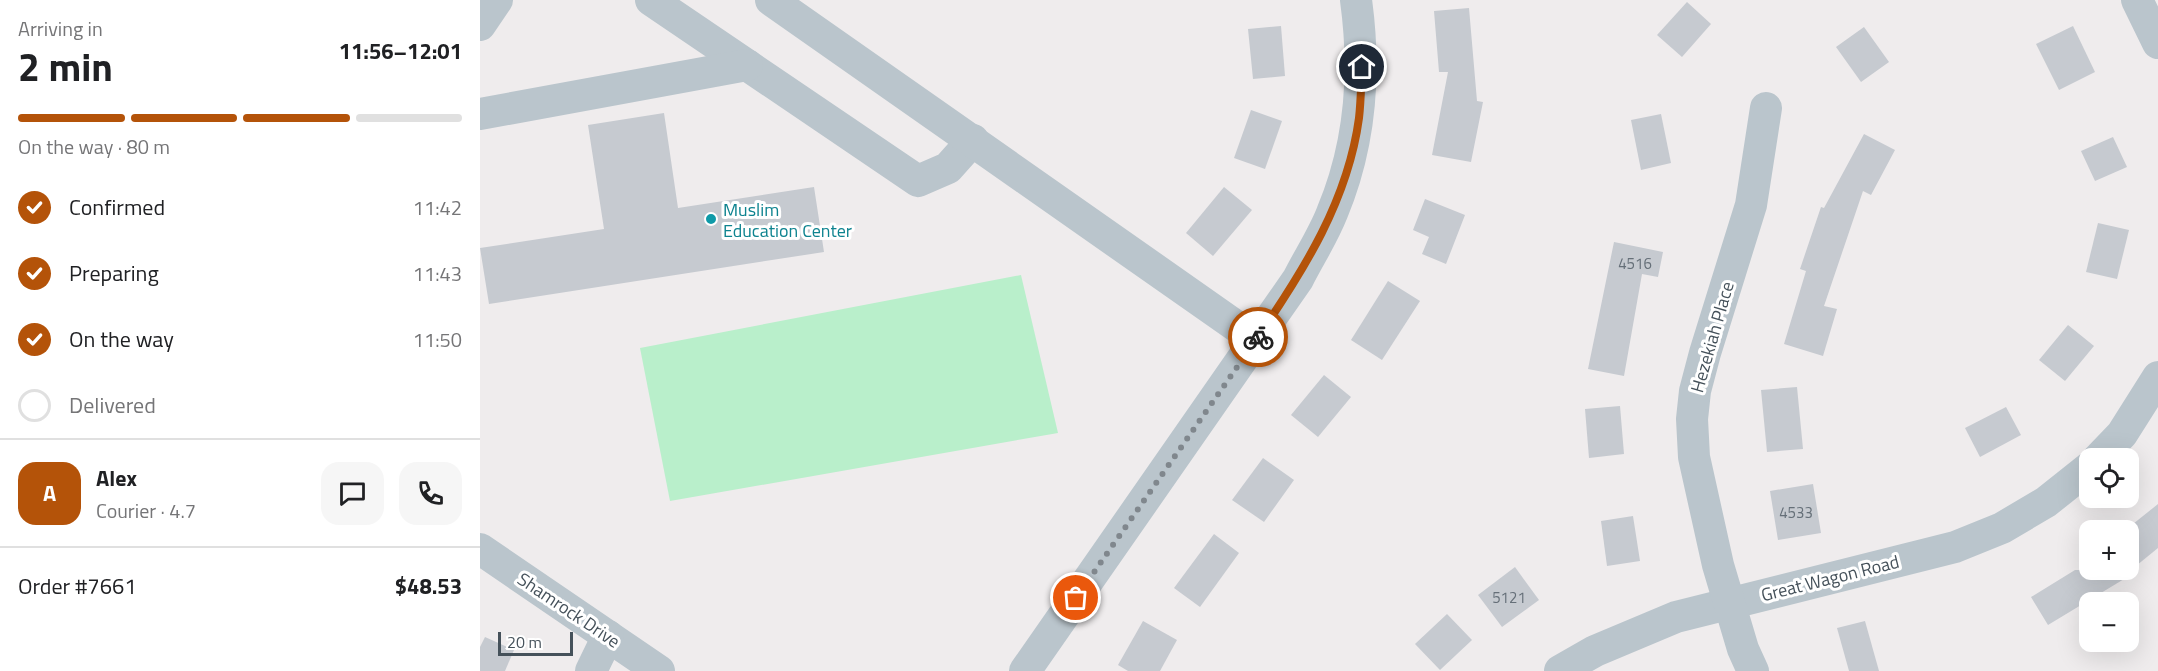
<!DOCTYPE html>
<meta charset="utf-8">
<style>
body{margin:0;font-family:"Titillium Web",sans-serif;background:#f6f6f6;color:#202124;height:100vh;display:flex;flex-direction:column;font-size:22px;white-space:nowrap}
*{box-sizing:border-box;margin:0}
p{font-size:20px;color:#757577}
.icon{flex:none;width:33px;height:33px;fill:none;stroke:currentColor;stroke-width:2;stroke-linecap:round;stroke-linejoin:round}
.map{position:relative;flex:1;overflow:hidden}
.details{display:flex;flex-direction:column;background:#fff;width:480px}
.details>*{flex:none}
.fabs{position:absolute;left:1599px;top:448px;display:grid;gap:12px}
.fabs a{display:grid;place-items:center;width:60px;height:60px;border-radius:12px;background:#fff;box-shadow:0 6px 24px #0002;font-size:30px}
.scale{position:absolute;left:18px;bottom:15px;width:75px;box-sizing:border-box;padding-left:6px;border:3px solid #45515a;border-top:0;font-size:16px;line-height:21px;white-space:nowrap;color:#45515a;-webkit-text-stroke:4px #fff;paint-order:stroke}
.pin{position:absolute;display:grid;place-items:center;width:51px;height:51px;color:#fff;margin:-26px;border:3px solid #fff;border-radius:50%;box-shadow:0 2px 6px #0007}
.courier{position:absolute;display:grid;place-items:center;width:60px;height:60px;margin:-30px;border:4px solid #b45309;border-radius:50%;background:#fff;color:#222;box-shadow:0 2px 8px #0007}
.head em{font-style:normal;font-weight:700}
.head div{display:flex;flex-direction:column-reverse}
.head{display:flex;align-items:center;justify-content:space-between;height:102px;padding:0 18px}
h1{font-size:39px;font-weight:700;line-height:45px}
.bar{display:grid;grid-template-columns:repeat(4,1fr);gap:9px 6px;align-content:center;height:72px;padding:0 18px}
.bar i{height:8px;border-radius:4px;background:#e0e0e0}
.bar .on{background:#b45309}
.bar p{grid-column:span 4}
.line{display:flex;align-items:center;gap:15px;padding:0 18px;border-top:2px solid #e0e0e0}
.line div{flex:1}
.round{display:grid;place-items:center;flex:none;width:63px;height:63px;border-radius:18px;background:#f6f6f6}
ol{padding:0 18px;list-style:none}
li{display:flex;align-items:center;gap:18px;height:66px}
li p{margin-inline-start:auto}
li .icon{padding:6px;border-radius:50%;background:#b45309;color:#fff;stroke-width:4}
li:last-child{color:#757577}
li i{width:33px;height:33px;border:3px solid #e0e0e0;border-radius:50%}
main{display:flex;flex:1;min-height:0}
.map>svg:first-child{display:block}
</style>
<main>
<section class="details">
<div class="head"><div><h1>2 min</h1><p>Arriving in</p></div><em>11:56–12:01</em></div>
<div class="bar"><i class="on"></i><i class="on"></i><i class="on"></i><i></i><p>On the way · 80 m</p></div>
<ol>
<li><svg class="icon" aria-label="check" viewBox="0 0 24 24"><path d="M5 12l5 5 9-10"/></svg>Confirmed<p>11:42</p></li>
<li><svg class="icon" aria-label="check" viewBox="0 0 24 24"><path d="M5 12l5 5 9-10"/></svg>Preparing<p>11:43</p></li>
<li><svg class="icon" aria-label="check" viewBox="0 0 24 24"><path d="M5 12l5 5 9-10"/></svg>On the way<p>11:50</p></li>
<li><i></i>Delivered</li>
</ol>
<div class="line" style="height:108px"><b class="round" style="background:#b45309;color:#fff">A</b><div><b>Alex</b><p>Courier · 4.7</p></div><a class="round"><svg class="icon" aria-label="chat" viewBox="0 0 24 24"><path d="M4 5h16v11H9l-5 4z"/></svg></a><a class="round"><svg class="icon" aria-label="phone" viewBox="0 0 24 24"><path d="M5 4h4l2 5-3 2q2 4 5 5l2-3 5 2v4C11 20 4 13 5 4z"/></svg></a></div>
<div class="line" style="height:78px"><div>Order #7661</div><b>$48.53</b></div>
</section>
<div class="map">
<svg width="1678" height="671" viewBox="0 0 1678 671">
<rect width="100%" height="100%" fill="#efeced"/>
<polygon fill="#b9efcb" points="541,275 578,433 190,501 160,348"/>
<g fill="#c6cad0">
<polygon points="1207,2 1231,24 1202,57 1177,35"/>
<polygon points="989,8 997,101 1003,102 991,162 952,155 968,72 959,72 954,11"/>
<polygon points="801,26 805,76 773,79 768,29"/>
<polygon points="1593,26 1615,72 1579,90 1556,44"/>
<polygon points="1384,27 1409,62 1381,82 1356,47"/>
<polygon points="771,110 802,121 785,169 754,158"/>
<polygon points="184,113 198,208 334,187 344,252 9,304 0,248 124,229 108,125"/>
<polygon points="1181,114 1191,163 1161,170 1151,120"/>
<polygon points="1384,134 1415,150 1391,195 1383,191 1344,306 1357,309 1343,356 1304,344 1326,271 1320,269 1341,207 1344,208"/>
<polygon points="1633,137 1647,167 1615,181 1601,151"/>
<polygon points="744,187 772,210 733,256 706,233"/>
<polygon points="945,199 985,215 966,264 942,254 949,237 933,230"/>
<polygon points="1618,223 1649,230 1637,279 1606,272"/>
<polygon points="1134,242 1183,252 1178,277 1162,274 1144,376 1108,369"/>
<polygon points="908,281 940,301 902,360 871,340"/>
<polygon points="1588,325 1614,346 1585,381 1559,360"/>
<polygon points="844,375 871,397 838,437 811,415"/>
<polygon points="1317,387 1323,449 1287,452 1281,390"/>
<polygon points="1140,406 1144,454 1109,458 1105,409"/>
<polygon points="1526,407 1541,435 1500,457 1485,428"/>
<polygon points="783,458 814,480 784,522 752,500"/>
<polygon points="1333,484 1341,533 1298,540 1290,491"/>
<polygon points="1678,504 1678,548 1651,570 1659,570 1568,625 1551,597 1595,570 1648,570 1648,528"/>
<polygon points="1153,516 1160,561 1127,566 1121,521"/>
<polygon points="734,534 759,553 720,607 694,588"/>
<polygon points="1035,567 1059,600 1022,627 998,595"/>
<polygon points="967,614 992,640 960,670 935,644"/>
<polygon points="663,621 697,640 680,671 648,671 638,665"/>
<polygon points="1385,621 1399,671 1369,671 1357,628"/>
<polygon points="5,637 34,650 25,671 0,671 0,647"/>
</g>
<g fill="none" stroke-linecap="round" stroke-linejoin="round">
<g stroke="#bac5cc" stroke-width="32">
<polyline points="171,0 438,181 468,168 493,140"/>
<polyline points="291,0 776,340"/>
<polyline points="1657,0 1678,43"/>
<polyline points="0,25 17,0"/>
<polyline points="0,114 267,65"/>
<polyline points="1618,459 1642,434 1678,377"/>
<polyline points="0,549 179,671"/>
<polyline points="111,671 128,636"/>
<path d="M545 671 818 279C829 257 843 236 852 213 881 144 886 73 876 0"/>
<polyline points="1080,671 1115,651 1196,617 1475,547 1522,528 1566,502 1610,467"/>
<polyline points="1273,671 1263,649 1238,565 1214,457 1212,419 1215,391 1225,353 1271,205 1286,108"/>
</g>
</g>
<g fill="none" stroke-linecap="round" stroke-linejoin="round">
<polyline stroke="#80878d" stroke-width="6" stroke-dasharray="0 10.8" points="596,598 778,337"/>
<path stroke="#b45309" stroke-width="8" d="M778 337C824 270 868 200 879 118 881 101 881 84 882 67"/>
</g>
<circle fill="#0f9aa8" stroke="#fff" stroke-width="2" cx="231" cy="219" r="6"/>
<g text-anchor="middle" dominant-baseline="central" stroke-width="6" stroke-linejoin="round" paint-order="stroke">
<g font-size="15" fill="#656f78">
<text x="1155" y="263">4516</text>
<text x="1316" y="512">4533</text>
<text x="1029" y="597">5121</text>
</g>
<g font-size="18" fill="#0d838f" stroke="#fff" text-anchor="start">
<text x="243" y="209">Muslim<tspan x="243" dy="21">Education Center</tspan></text>
</g>
<g font-size="18" fill="#45515a" stroke="#fff">
<text transform="translate(1232 337) rotate(-74)">Hezekiah Place</text>
<text transform="translate(1350 578) rotate(-14)">Great Wagon Road</text>
<text transform="translate(89 610) rotate(34)">Shamrock Drive</text>
</g>
</g>
</svg>
<div class="fabs">
<a><svg class="icon" aria-label="locate" viewBox="0 0 24 24"><circle cx="12" cy="12" r="6"/><path d="M12 2v4M12 18v4M2 12h4M18 12h4"/></svg></a>
<a>+</a>
<a>−</a>
</div>
<div class="scale">20 m</div>
<div class="pin" style="left:596px;top:598px;background:#ea580c"><svg class="icon" aria-label="bag" viewBox="0 0 24 24"><path d="M5 8h14l-1 12H6zM9 8a3 3 0 0 1 6 0"/></svg></div>
<div class="pin" style="left:882px;top:67px;background:#1f2937"><svg class="icon" aria-label="home" viewBox="0 0 24 24"><path d="M3 11l9-7 9 7M6 9v11h12V9"/></svg></div>
<div class="courier" style="left:778px;top:337px"><svg class="icon" aria-label="bike" viewBox="0 0 24 24"><circle cx="6" cy="16" r="4"/><circle cx="18" cy="16" r="4"/><path d="M6 16l4-8h5l3 8M10 8l3 8H6M13 5h3"/></svg></div>
</div>
</main>
